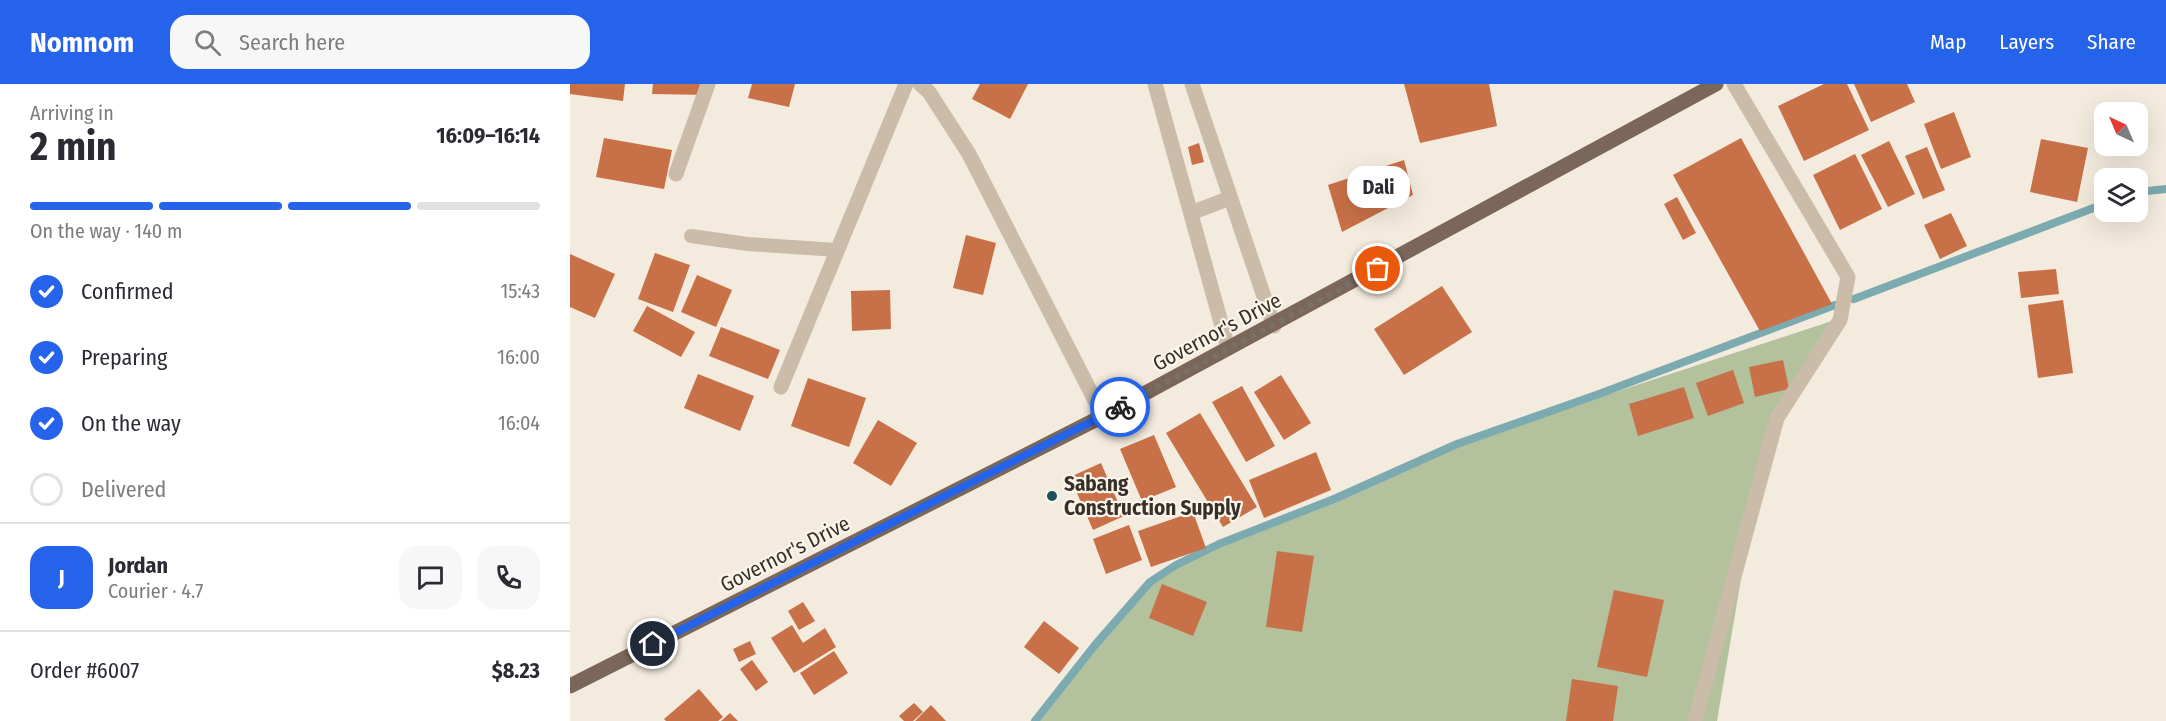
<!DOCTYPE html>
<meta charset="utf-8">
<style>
body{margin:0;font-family:"Fira Sans Condensed",sans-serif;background:#f7f7f7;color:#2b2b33;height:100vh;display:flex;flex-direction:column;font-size:22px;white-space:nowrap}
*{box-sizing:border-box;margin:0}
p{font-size:20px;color:#7c7c81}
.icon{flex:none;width:33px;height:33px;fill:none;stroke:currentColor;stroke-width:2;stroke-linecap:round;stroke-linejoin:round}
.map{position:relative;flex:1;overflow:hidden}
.sheet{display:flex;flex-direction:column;background:#fff;width:570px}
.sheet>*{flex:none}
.needle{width:39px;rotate:316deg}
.controls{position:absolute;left:1524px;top:18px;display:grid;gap:12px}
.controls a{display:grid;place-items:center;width:54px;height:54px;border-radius:12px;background:#fff;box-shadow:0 6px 24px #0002;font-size:30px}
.pin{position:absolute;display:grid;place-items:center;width:51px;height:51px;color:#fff;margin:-26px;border:3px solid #fff;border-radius:50%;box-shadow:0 2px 6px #0007}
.courier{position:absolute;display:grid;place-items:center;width:60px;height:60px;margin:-30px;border:4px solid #2563eb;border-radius:50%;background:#fff;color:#222;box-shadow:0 2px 8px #0007}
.bubble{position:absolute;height:42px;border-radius:18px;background:#fff;box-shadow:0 6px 24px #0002;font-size:20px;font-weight:700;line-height:42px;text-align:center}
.summary em{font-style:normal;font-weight:700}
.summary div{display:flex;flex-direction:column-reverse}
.summary{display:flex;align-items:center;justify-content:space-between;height:102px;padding:0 30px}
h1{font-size:39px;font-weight:700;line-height:45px}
.bar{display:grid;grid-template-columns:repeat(4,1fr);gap:9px 6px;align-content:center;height:72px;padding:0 30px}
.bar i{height:8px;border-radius:4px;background:#e1e1e2}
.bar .selected{background:#2563eb}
.bar p{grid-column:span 4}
.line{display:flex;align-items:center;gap:15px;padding:0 30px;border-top:2px solid #e1e1e2}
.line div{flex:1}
.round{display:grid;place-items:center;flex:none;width:63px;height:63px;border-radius:18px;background:#f7f7f7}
ol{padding:0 30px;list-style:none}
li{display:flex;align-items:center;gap:18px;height:66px}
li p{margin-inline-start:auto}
li .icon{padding:6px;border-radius:50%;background:#2563eb;color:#fff;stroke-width:4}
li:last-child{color:#7c7c81}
li i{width:33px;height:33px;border:3px solid #e1e1e2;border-radius:50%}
header{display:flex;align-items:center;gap:36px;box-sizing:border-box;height:84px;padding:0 30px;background:#2563eb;color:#fff}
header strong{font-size:28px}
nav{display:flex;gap:33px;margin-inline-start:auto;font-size:21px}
.search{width:420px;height:54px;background:#f7f7f7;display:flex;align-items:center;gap:15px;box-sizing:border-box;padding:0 21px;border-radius:18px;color:#7c7c81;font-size:22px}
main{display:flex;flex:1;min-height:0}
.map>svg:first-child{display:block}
</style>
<header>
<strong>Nomnom</strong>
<div class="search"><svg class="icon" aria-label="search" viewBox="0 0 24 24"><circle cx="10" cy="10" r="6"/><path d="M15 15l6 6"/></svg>Search here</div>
<nav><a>Map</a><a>Layers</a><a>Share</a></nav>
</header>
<main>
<section class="sheet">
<div class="summary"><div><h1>2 min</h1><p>Arriving in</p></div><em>16:09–16:14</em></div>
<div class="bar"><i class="selected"></i><i class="selected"></i><i class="selected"></i><i></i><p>On the way · 140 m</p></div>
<ol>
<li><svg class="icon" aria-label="check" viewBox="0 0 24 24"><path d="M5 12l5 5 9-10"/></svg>Confirmed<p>15:43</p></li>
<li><svg class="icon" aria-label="check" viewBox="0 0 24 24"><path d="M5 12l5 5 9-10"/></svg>Preparing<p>16:00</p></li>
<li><svg class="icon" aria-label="check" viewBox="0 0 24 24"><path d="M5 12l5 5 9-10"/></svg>On the way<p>16:04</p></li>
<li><i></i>Delivered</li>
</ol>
<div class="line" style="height:108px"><b class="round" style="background:#2563eb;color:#fff">J</b><div><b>Jordan</b><p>Courier · 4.7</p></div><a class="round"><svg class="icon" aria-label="chat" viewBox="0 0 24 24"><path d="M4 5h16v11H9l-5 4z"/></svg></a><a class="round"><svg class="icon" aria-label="phone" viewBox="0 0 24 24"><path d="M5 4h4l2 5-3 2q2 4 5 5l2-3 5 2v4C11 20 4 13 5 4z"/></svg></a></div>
<div class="line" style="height:78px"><div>Order #6007</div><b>$8.23</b></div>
</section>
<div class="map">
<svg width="1596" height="637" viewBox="0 0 1596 637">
<rect width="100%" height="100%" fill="#f3ebdd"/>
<polygon fill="#b3c29d" points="1271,234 1207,334 1183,424 1147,637 465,637 525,561 580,498 606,481 649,460 887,360"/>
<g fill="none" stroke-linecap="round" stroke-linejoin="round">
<g stroke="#7caab1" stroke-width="8">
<polyline points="1568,108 1596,105"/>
<polyline points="1284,215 1534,120"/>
<polyline points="465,637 525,561 580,498 606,481 649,460 764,415 887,360 1029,310 1265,221"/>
</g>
</g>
<g fill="#c87047">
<polygon points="0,0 55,0 53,17 0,10"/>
<polygon points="83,0 139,0 139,11 82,10"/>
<polygon points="182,0 225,0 219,23 178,14"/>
<polygon points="410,0 458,0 440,35 402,15"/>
<polygon points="834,0 919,0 927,42 850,59"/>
<polygon points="1254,0 1277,0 1299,46 1234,77 1208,22"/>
<polygon points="1284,0 1337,0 1345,18 1301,38"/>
<polygon points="1384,28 1401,73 1371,85 1354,40"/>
<polygon points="34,54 102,66 94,105 26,93"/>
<polygon points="1171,54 1262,220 1190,247 1103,91"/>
<polygon points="1471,55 1518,64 1507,118 1460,108"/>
<polygon points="1319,57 1345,110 1318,123 1291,71"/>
<polygon points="629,59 634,78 622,81 618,63"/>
<polygon points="1357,63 1375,106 1353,115 1335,72"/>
<polygon points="1285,70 1312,125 1270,146 1243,91"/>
<polygon points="834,76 843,111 772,148 758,101"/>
<polygon points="1107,113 1126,149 1113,156 1094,120"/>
<polygon points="1381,129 1397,162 1370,175 1354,141"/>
<polygon points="396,151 426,159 413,211 383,204"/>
<polygon points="85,169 120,181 103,228 68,215"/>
<polygon points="0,170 45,190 25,234 0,223"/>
<polygon points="1486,185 1489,210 1451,214 1448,188"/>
<polygon points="127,191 162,206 146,243 111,228"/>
<polygon points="872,202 902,248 834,291 804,245"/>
<polygon points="320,206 321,245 282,247 281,207"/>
<polygon points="1493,216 1503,289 1468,294 1458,221"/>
<polygon points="77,222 125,248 111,273 63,247"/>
<polygon points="151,243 210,266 198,295 139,272"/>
<polygon points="1213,276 1219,305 1185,313 1179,283"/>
<polygon points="1163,286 1174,319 1138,332 1126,299"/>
<polygon points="128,290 184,312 170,347 114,324"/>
<polygon points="711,291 741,339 714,356 684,308"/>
<polygon points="238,294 296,314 279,363 221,342"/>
<polygon points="672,302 705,362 676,378 642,318"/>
<polygon points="1114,303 1124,334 1068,352 1059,320"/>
<polygon points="630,329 687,423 653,443 596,349"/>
<polygon points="308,336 347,359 321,402 283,379"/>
<polygon points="584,351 606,403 572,417 550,365"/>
<polygon points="746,368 761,406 694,434 679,396"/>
<polygon points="531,379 554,432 523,446 500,393"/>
<polygon points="623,428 636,464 581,483 568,447"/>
<polygon points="559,441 572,476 536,490 523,455"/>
<polygon points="707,467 744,472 732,548 696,543"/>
<polygon points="592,500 637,518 623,552 579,534"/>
<polygon points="1044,506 1094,516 1077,593 1027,583"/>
<polygon points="233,518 245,537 229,546 218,527"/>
<polygon points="474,537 509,564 489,590 454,563"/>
<polygon points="222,541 233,559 255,544 266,563 224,589 201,554"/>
<polygon points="180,557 186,570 169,578 163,565"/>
<polygon points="264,567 278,589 244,611 230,589"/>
<polygon points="182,576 198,598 186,607 170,585"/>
<polygon points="1002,595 1048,602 1043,637 996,637"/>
<polygon points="129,605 153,633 148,637 96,637 94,635"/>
<polygon points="344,619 353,628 343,637 334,637 329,632"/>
<polygon points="361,621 376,637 345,637"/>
<polygon points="160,629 168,637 151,637"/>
</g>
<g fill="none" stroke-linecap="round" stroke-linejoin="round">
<polyline stroke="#cbbba9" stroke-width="14" points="121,152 178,160 267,166"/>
<g stroke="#cbbba9" stroke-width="15">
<polyline points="350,0 359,8 399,70 533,332"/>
<polyline points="585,0 658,264"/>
<polyline points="622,0 704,242"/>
<polyline points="106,90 138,0"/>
<polyline points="621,129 660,114"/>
<polyline points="211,303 336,0"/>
<polyline points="1125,637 1207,334 1270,236 1278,193 1164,0"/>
</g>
<polyline stroke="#7a675a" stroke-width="15" points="0,602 533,332 1146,0"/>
</g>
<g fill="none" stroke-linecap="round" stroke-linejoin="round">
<polyline stroke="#797168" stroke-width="6" stroke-dasharray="0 10.8" points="550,323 808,185"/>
<polyline stroke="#2563eb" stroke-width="8" points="83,560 550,323"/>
</g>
<circle fill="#1d525b" stroke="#faf4ea" stroke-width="2" cx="482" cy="412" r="6"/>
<g text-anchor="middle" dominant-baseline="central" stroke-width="4.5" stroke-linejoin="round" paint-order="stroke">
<g font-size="21" fill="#382f29" stroke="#faf4ea">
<text transform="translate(647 248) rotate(-28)">Governor's Drive</text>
<text transform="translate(215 470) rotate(-27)">Governor's Drive</text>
</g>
<g font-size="21" font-weight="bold" fill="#382f29" stroke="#faf4ea" text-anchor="start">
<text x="494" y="400">Sabang<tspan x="494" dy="24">Construction Supply</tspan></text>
</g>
</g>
</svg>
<div class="controls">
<a><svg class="needle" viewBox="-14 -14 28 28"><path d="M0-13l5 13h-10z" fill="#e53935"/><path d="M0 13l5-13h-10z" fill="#7c7c81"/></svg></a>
<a><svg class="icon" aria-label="layers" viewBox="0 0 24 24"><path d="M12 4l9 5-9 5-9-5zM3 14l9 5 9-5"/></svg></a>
</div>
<div class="pin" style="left:808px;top:185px;background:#ea580c"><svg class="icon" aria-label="bag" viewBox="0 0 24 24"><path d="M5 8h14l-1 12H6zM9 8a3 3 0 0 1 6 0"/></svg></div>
<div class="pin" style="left:83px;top:560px;background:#1f2937"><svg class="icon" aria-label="home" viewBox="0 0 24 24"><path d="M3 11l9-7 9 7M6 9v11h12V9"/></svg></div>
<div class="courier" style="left:550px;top:323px"><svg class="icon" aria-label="bike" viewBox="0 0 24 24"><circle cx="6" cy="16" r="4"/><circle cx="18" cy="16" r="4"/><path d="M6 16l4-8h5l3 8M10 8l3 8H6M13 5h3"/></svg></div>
<div class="bubble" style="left:777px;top:82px;width:63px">Dali</div>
</div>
</main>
